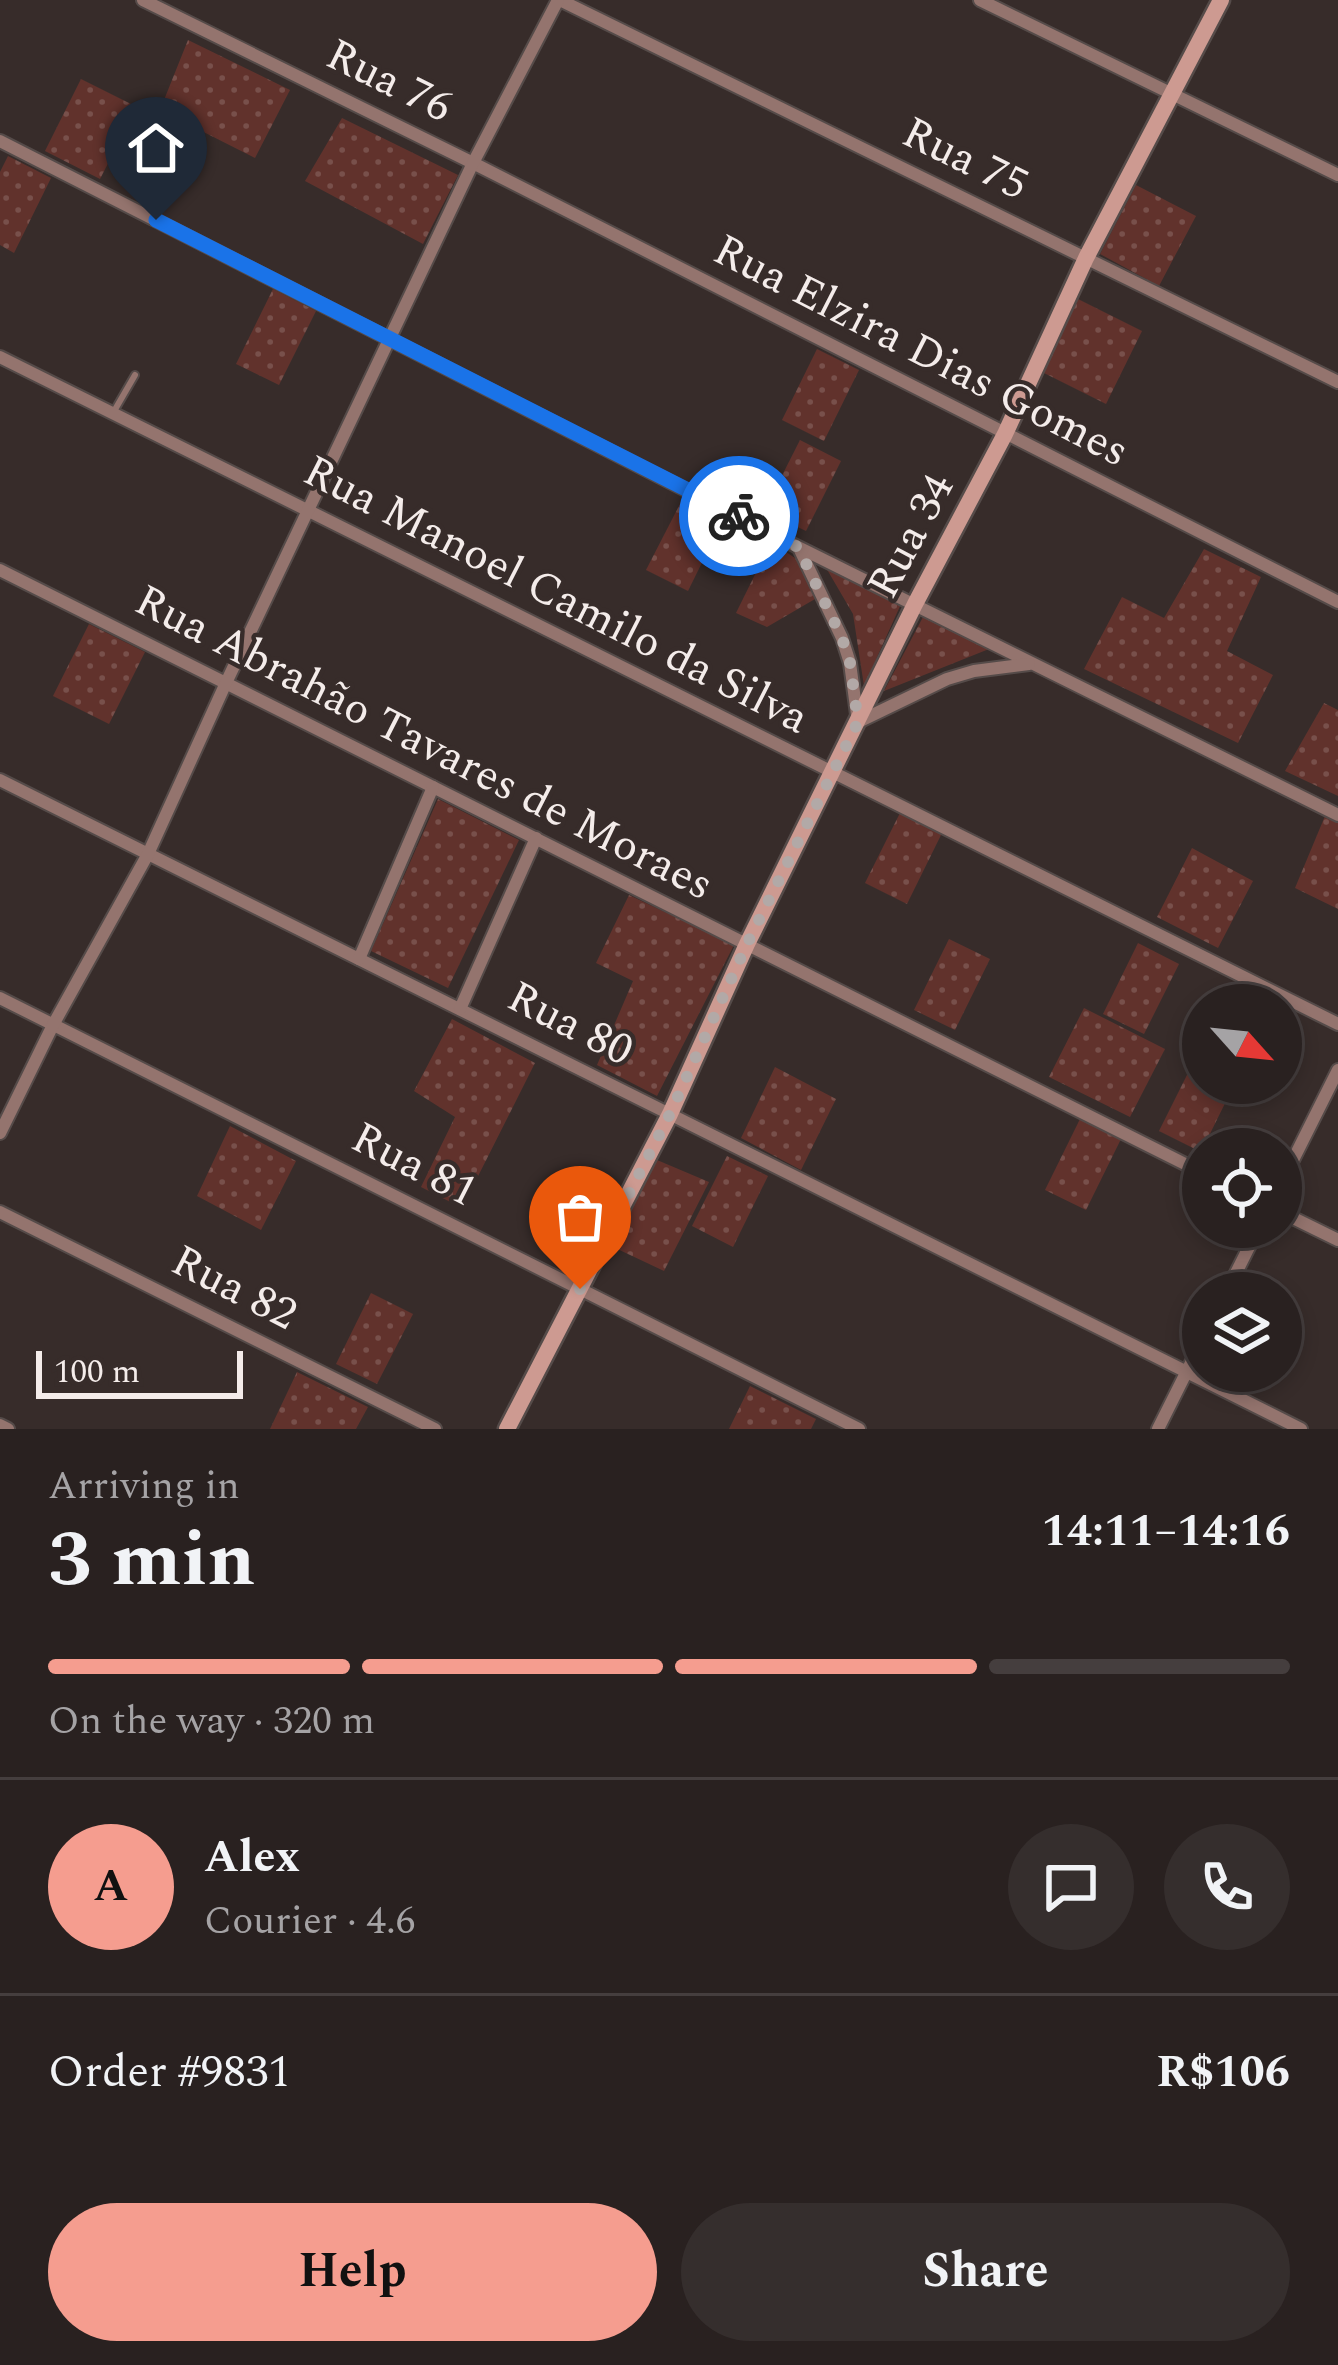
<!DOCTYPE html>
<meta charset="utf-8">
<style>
body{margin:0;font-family:Spectral,serif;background:#352e2d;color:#f1f3f6;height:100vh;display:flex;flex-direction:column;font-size:45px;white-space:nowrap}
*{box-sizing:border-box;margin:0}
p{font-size:39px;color:#a5a3a5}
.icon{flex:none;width:66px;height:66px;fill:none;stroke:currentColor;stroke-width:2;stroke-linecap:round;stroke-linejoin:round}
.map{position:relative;height:1429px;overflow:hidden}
.details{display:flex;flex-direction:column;background:#292120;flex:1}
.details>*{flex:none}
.needle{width:78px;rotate:117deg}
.controls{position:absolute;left:1182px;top:984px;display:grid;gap:24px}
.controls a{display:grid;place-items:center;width:120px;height:120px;border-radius:50%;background:#292120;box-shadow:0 6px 18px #0003,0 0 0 3px #453e3e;font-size:60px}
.scale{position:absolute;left:36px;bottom:30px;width:207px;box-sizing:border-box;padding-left:12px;border:6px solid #f4ecea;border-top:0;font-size:33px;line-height:42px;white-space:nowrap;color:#f4ecea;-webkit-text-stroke:9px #372c2a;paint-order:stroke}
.pin{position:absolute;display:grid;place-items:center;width:102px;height:102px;color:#fff;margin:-123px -51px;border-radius:50% 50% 50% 0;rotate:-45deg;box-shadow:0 0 12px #0007}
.pin .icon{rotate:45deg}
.courier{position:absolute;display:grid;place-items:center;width:120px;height:120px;margin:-60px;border:9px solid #1a73e8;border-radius:50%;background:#fff;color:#222;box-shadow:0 3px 15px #0007}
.summary em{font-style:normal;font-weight:700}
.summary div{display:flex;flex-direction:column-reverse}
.summary{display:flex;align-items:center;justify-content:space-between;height:204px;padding:0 48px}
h1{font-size:78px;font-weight:700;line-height:90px}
.bar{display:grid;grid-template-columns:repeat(4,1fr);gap:18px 12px;align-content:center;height:144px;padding:0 48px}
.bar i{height:15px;border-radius:9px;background:#453e3e}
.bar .current{background:#f59d8f}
.bar p{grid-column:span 4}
.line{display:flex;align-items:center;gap:30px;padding:0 48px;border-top:3px solid #453e3e}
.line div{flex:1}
.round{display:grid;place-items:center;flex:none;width:126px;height:126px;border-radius:63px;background:#352e2d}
.button{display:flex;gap:24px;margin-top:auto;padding:24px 48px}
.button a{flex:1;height:138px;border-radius:72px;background:#f59d8f;color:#111;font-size:48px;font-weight:700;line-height:138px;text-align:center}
.button a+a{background:#352e2d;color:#f1f3f6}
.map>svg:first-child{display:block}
</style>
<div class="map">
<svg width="1338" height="1429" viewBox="0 0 1338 1429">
<defs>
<pattern id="grass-dots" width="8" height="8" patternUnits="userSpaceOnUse" patternTransform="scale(3)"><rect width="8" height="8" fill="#61322c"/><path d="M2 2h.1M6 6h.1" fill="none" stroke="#78504b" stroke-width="1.8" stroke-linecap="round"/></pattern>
</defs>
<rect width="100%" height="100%" fill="#372c2a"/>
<g fill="url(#grass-dots)">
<polygon points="188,40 290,90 255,158 160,110"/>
<polygon points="81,79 137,107 100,179 45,151"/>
<polygon points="342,118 458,175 423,244 305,181"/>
<polygon points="8,156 51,178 14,253 0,245 0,172"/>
<polygon points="1136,185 1196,216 1159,286 1100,254"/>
<polygon points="273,289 316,311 279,385 236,364"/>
<polygon points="1076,298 1142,331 1106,404 1040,371"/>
<polygon points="817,349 859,370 824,441 782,420"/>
<polygon points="800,440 841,461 806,531 764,511"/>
<polygon points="682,500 723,520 688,591 646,570"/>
<polygon points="771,542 801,562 815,599 767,627 736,613"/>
<polygon points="1204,549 1261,577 1227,651 1273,675 1238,743 1084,669 1122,597 1164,618"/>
<polygon points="825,566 901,604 864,686 853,614"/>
<polygon points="923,617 989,649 884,691"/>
<polygon points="89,624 145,652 109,724 53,696"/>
<polygon points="1324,703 1338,710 1338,796 1285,771"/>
<polygon points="438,799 519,840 448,988 371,951"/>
<polygon points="900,813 942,833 907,904 865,883"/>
<polygon points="1325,816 1338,822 1338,909 1295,888"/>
<polygon points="1192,848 1253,881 1218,948 1157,917"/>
<polygon points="629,895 734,945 657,1096 597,1065 633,981 596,963"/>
<polygon points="949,939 990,959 955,1030 914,1010"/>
<polygon points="1138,943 1179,964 1144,1034 1103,1014"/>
<polygon points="1084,1008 1165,1049 1130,1117 1049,1077"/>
<polygon points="452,1019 535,1063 462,1208 421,1187 455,1117 414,1091"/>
<polygon points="1194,1061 1203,1065 1203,1083 1235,1083 1201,1152 1159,1131"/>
<polygon points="775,1067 836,1099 801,1170 741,1138"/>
<polygon points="1080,1119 1121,1139 1086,1210 1045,1190"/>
<polygon points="230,1126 296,1161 261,1230 197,1196"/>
<polygon points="727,1156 768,1176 733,1247 692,1226"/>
<polygon points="657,1160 709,1182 664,1271 611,1246"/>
<polygon points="371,1293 413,1314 377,1384 336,1364"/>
<polygon points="297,1372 368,1407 356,1429 270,1429"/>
<polygon points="750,1386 816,1419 811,1429 729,1429"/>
</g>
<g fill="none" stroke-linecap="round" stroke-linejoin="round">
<defs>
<polyline id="lane" points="113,413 135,375"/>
<g id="street">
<polyline points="143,0 473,163 1338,602"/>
<polyline points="560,0 1338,382"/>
<polyline points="980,0 1338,175"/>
<polyline points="0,141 798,547 1338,815"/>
<polyline points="0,357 1338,1024"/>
<polyline points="799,548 842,638 850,663 858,722 947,679 974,671 1029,664"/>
<polyline points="0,570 1203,1173"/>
<polyline points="0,780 1301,1429"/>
<polyline points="359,959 433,787"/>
<polyline points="0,998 859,1429"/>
<polyline points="460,1009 536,838"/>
<polyline points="0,1133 53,1025 148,854 225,685 473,163 558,0"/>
<polyline points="1281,1184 1338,1070"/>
<polyline points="0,1212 435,1429"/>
<polyline points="1281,1212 1338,1240"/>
<polyline points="1226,1293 1259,1227"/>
<polyline points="0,1425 8,1429"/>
<polyline points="1158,1429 1203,1339"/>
</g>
<polyline id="secondary" points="507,1429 670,1114 747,944 915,604 1005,434 1086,258 1221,0"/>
</defs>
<use href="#lane" stroke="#554b49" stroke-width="10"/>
<use href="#street" stroke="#554b49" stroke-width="16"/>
<use href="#secondary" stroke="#554b49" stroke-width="21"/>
<use href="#lane" stroke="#94746e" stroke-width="6"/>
<use href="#street" stroke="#94746e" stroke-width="12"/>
<use href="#secondary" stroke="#cd9a91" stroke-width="16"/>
</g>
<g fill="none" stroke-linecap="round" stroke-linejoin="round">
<polyline stroke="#b2a9a7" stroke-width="12" stroke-dasharray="0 21.6" points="580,1289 670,1114 747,944 858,722 850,663 842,638 798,547 739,516"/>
<polyline stroke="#1a73e8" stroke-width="15" points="156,220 739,516"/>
</g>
<g text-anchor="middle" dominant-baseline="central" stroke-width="9" stroke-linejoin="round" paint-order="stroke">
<g font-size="45" fill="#f4ecea" stroke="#372c2a">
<text transform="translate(389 81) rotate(26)">Rua 76</text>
<text transform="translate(965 159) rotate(26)">Rua 75</text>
<text transform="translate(921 351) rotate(27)">Rua Elzira Dias Gomes</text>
<text transform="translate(911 536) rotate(-62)">Rua 34</text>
<text transform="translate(556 595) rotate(27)">Rua Manoel Camilo da Silva</text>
<text transform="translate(424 743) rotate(27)">Rua Abrahão Tavares de Moraes</text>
<text transform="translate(570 1024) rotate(27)">Rua 80</text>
<text transform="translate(414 1165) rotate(27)">Rua 81</text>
<text transform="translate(234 1288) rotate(27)">Rua 82</text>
</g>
</g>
</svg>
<div class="controls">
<a><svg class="needle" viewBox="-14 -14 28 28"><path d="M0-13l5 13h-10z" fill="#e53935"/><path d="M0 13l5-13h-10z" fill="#a5a3a5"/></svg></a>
<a><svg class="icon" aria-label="locate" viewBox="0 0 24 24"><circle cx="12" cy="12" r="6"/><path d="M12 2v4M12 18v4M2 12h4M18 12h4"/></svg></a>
<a><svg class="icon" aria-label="layers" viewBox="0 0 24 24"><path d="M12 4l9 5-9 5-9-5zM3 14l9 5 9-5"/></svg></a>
</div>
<div class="scale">100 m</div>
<div class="pin" style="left:580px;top:1289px;background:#ea580c"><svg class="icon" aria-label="bag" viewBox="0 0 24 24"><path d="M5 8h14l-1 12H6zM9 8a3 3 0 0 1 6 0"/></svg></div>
<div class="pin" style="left:156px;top:220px;background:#1f2937"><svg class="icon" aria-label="home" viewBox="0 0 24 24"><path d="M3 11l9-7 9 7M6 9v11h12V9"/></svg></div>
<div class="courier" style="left:739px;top:516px"><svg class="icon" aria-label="bike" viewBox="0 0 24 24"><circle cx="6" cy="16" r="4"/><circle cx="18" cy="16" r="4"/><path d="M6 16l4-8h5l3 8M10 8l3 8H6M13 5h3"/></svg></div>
</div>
<section class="details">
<div class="summary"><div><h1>3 min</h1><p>Arriving in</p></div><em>14:11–14:16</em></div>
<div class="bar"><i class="current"></i><i class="current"></i><i class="current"></i><i></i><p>On the way · 320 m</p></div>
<div class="line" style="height:216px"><b class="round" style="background:#f59d8f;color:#111">A</b><div><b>Alex</b><p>Courier · 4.6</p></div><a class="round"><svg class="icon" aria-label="chat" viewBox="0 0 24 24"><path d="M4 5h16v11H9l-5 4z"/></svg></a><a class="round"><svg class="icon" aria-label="phone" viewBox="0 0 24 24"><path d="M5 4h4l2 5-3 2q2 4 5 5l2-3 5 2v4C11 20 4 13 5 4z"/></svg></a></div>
<div class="line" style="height:156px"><div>Order #9831</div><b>R$106</b></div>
<div class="button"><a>Help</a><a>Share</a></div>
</section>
